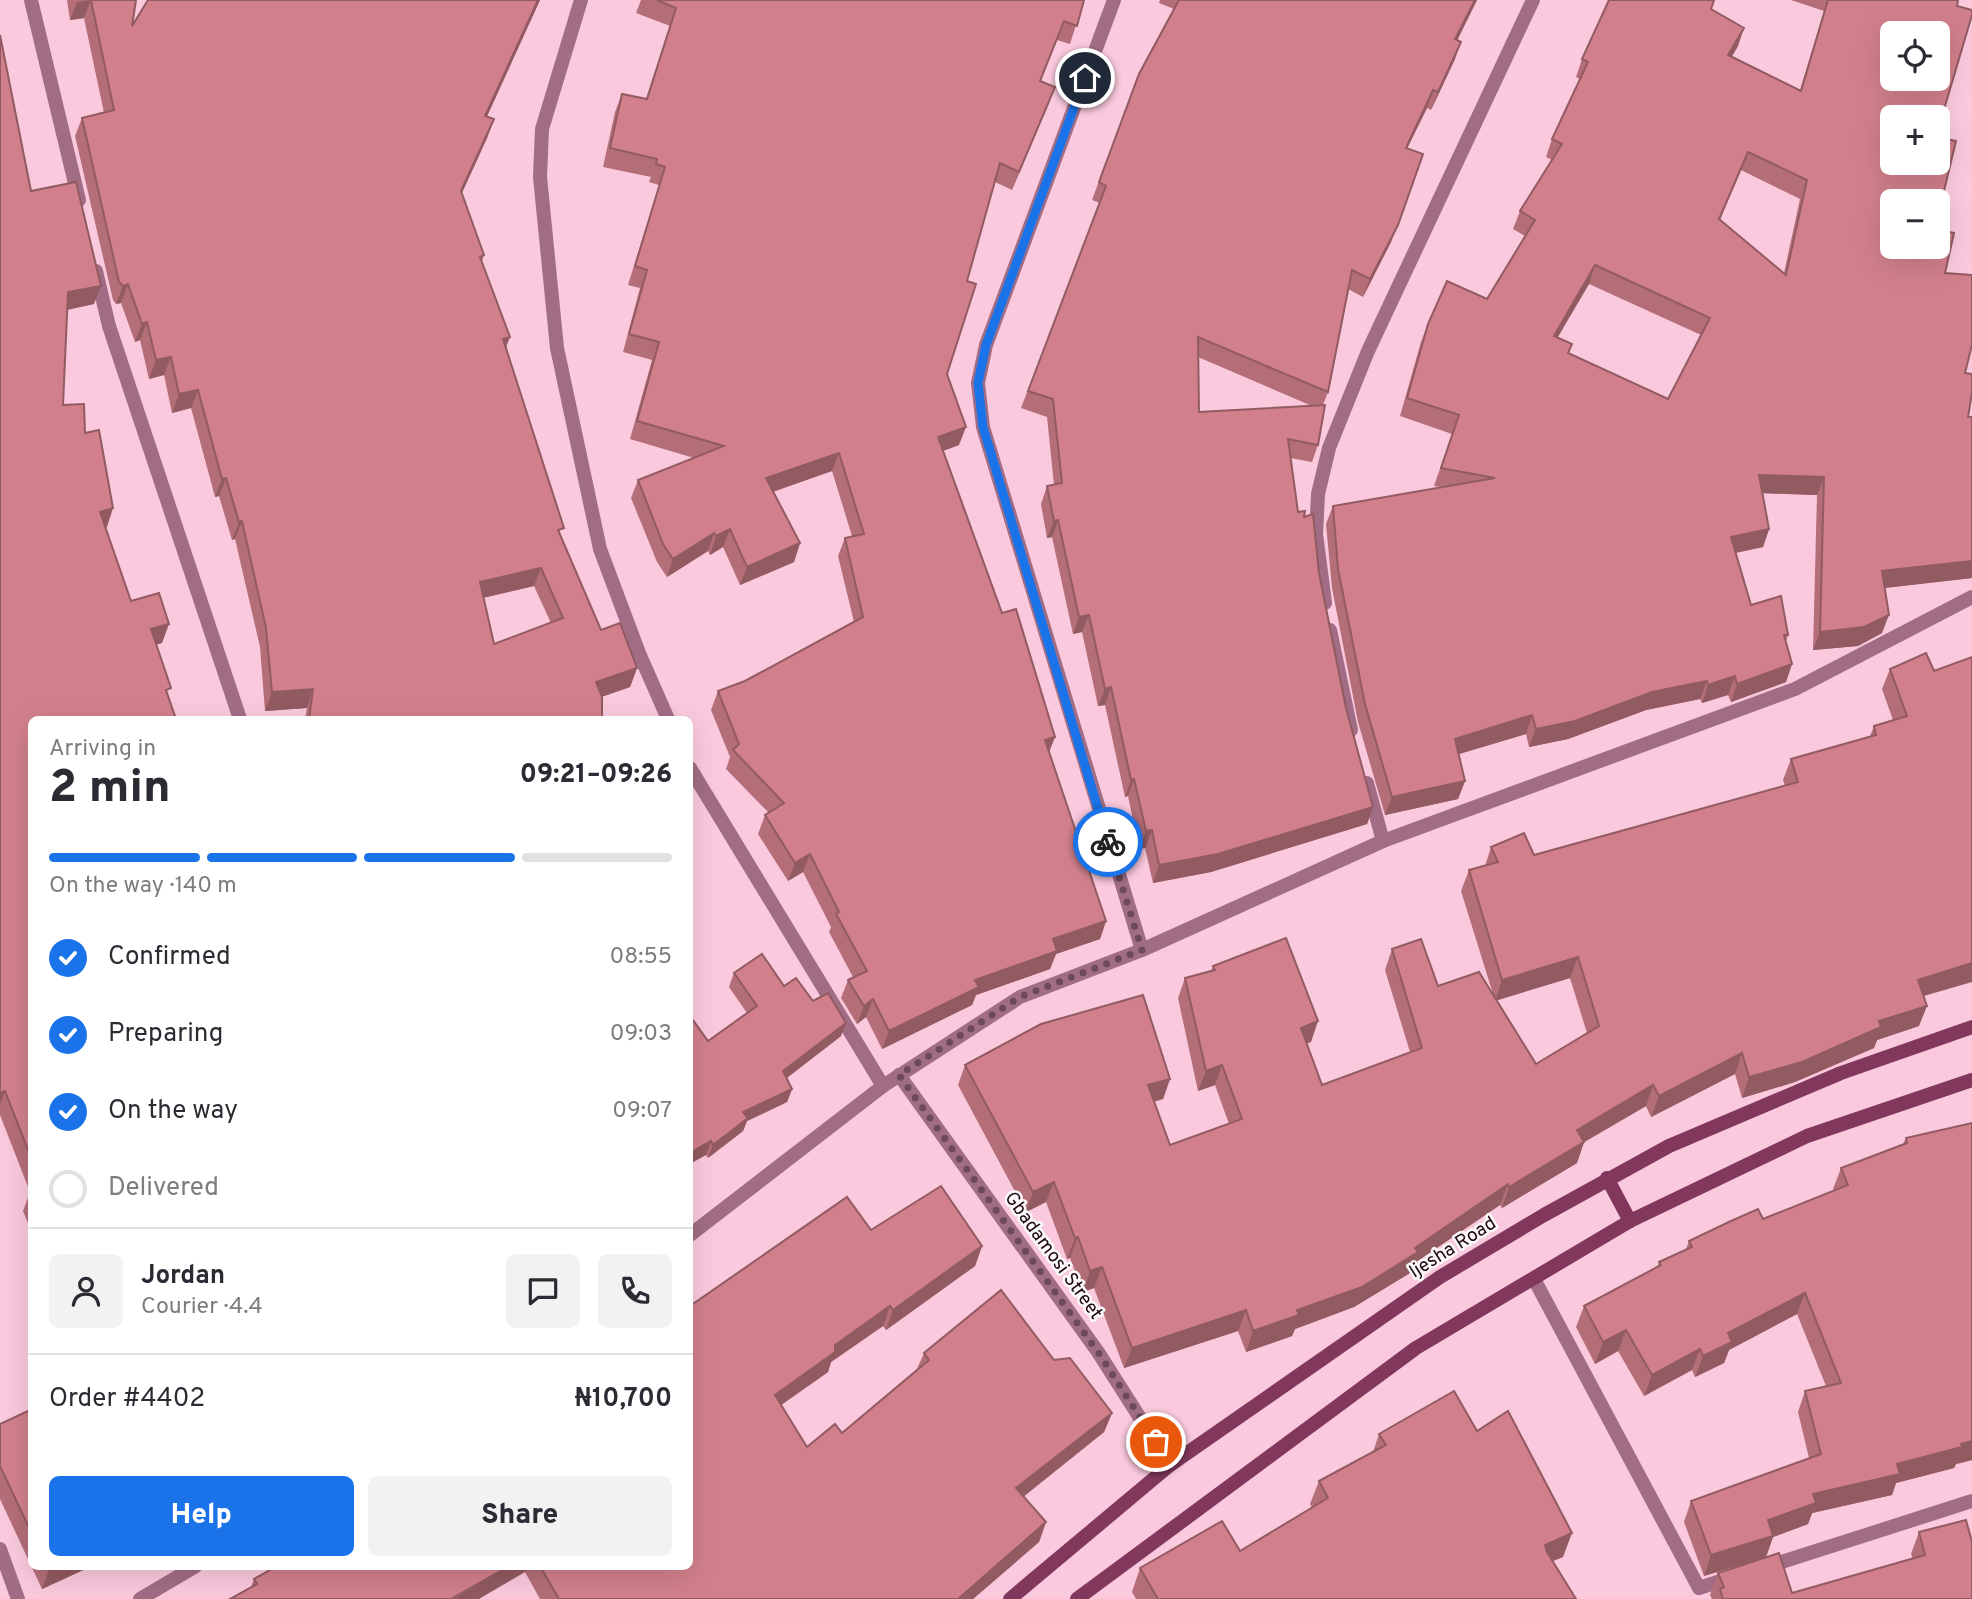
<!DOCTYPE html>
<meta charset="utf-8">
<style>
body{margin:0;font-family:Overpass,sans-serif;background:#f2f2f3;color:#2b2b33;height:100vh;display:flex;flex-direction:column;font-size:26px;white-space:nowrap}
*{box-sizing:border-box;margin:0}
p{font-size:23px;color:#7c7c81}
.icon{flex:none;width:38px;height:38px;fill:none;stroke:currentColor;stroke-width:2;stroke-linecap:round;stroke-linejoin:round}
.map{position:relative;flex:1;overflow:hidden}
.sheet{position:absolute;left:28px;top:716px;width:665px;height:854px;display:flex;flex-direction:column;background:#fff;border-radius:10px;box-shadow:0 7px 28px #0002}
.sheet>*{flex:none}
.controls{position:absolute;left:1880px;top:21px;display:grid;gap:14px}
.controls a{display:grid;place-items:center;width:70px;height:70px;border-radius:10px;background:#fff;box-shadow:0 7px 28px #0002;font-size:35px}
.pin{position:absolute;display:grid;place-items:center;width:60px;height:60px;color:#fff;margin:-30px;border:4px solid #fff;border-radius:50%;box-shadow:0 2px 7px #0007}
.courier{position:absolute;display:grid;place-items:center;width:70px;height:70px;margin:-35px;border:5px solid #1a73e8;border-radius:50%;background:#fff;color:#222;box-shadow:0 2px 9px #0007}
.head em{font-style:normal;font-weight:800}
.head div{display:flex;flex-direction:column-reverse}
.head{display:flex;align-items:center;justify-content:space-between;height:119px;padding:0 21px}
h1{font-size:46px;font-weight:800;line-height:52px}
.bar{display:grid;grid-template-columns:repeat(4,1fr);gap:10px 7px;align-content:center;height:84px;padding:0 21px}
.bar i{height:9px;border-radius:5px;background:#e1e1e2}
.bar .on{background:#1a73e8}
.bar p{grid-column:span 4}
.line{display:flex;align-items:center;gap:18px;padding:0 21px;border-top:2px solid #e1e1e2}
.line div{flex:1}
.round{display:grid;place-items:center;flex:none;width:74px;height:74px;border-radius:10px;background:#f2f2f3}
ol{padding:0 21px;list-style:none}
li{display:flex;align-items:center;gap:21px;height:77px}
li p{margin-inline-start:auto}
li .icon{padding:7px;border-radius:50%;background:#1a73e8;color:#fff;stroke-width:4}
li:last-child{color:#7c7c81}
li i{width:38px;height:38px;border:4px solid #e1e1e2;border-radius:50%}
.button{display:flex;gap:14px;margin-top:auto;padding:14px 21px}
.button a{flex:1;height:80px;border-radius:10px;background:#1a73e8;color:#fff;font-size:28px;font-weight:800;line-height:80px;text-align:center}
.button a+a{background:#f2f2f3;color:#2b2b33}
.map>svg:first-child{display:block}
</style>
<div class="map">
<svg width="1972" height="1599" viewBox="0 0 1972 1599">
<rect width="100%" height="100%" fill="#fac9dd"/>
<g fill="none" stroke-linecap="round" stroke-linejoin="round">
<g stroke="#a16d84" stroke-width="14">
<polyline points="31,0 79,200"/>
<polyline points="581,0 542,129 540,177 557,348 600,549 639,653 668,719"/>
<polyline points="1114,0 986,345 978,383 983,427 1142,950"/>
<polyline points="96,271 109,326 240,719"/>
<polyline points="1325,603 1316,534 1318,494 1329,448 1368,351 1533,0"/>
<polyline points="1330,630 1351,730"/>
<polyline points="690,768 883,1086"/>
<polyline points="1367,783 1383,841"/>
<polyline points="899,1075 1098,1352 1170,1465"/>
<polyline points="690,1235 883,1086 1020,997 1142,950 1383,841 1795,689 1972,597"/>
<polyline points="1534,1279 1699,1588 1730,1578"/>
<polyline points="0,1549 18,1599"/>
<polyline points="1766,1567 1972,1501"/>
<polyline points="140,1599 196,1566"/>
</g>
<g stroke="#81385c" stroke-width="14">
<polyline points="1607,1178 1630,1221"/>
<polyline points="1010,1599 1170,1465 1440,1277 1544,1215 1669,1146 1841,1073 1972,1027"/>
<polyline points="1077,1599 1416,1348 1630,1221 1807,1136 1972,1080"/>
</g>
</g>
<g fill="#b46e78" fill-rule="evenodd">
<path d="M67 0H136L132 26 148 0H540L487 116 494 119 487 138 462 193 484 255 482 262 561 536 601 630 637 668 630 687 601 697 602 719H305L307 708 265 711 260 647 235 539 232 540 219 496 215 497 191 408 172 413 164 375 149 379 140 340 135 342 121 303 116 304 113 300 75 136 82 118 104 113 84 18 70 20ZM534 586 551 623 494 644 483 598Z"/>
<polygon points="641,0 1084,0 1070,44 1057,40 1041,81 1048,105 1012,190 995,182 967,281 947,374 959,445 943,451 1049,753 1106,921 1100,939 1056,954 1050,969 976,995 972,1005 882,1049 866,1017 857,1024 841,998 848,980 853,977 829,932 831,927 803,872 788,881 758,834 765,815 769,813 726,769 730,757 711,710 718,691 745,681 854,622 838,556 845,538 852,536 832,471 773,492 800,543 794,562 740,585 723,547 710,555 708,551 667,577 657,562 631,498 638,480 694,458 630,439 652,360 623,352 640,288 628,285 659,185 649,182 651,177 603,167 615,112 622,94 646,99 670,26 636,13"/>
<path d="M1160 0H1477L1457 40 1455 59 1431 110 1427 108 1407 148 1391 242 1363 297 1348 289 1328 392 1323 405 1318 445 1312 462 1290 458 1298 512 1304 517 1319 573 1346 708 1373 807 1367 824 1211 872 1153 883 1145 848 1139 849 1128 796 1125 797 1105 705 1098 706 1082 632 1073 634 1052 537 1047 538 1041 504 1047 486 1054 485 1047 417 1021 408 1100 203 1092 200 1139 74 1174 9 1159 3ZM1198 357 1254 381 1312 406 1199 412Z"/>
<path d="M1609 0H1715L1711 9 1738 46 1732 56 1800 90 1824 11 1791 0H1958L1892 201 1945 273 1965 373 1968 417 1972 578 1885 588 1882 633 1858 646 1813 650 1817 495 1763 493 1769 529 1763 547 1736 553 1751 605 1788 635 1786 641 1792 664 1786 682 1731 702 1728 695 1702 703 1700 699 1646 710 1568 739 1529 747 1526 734 1459 754 1465 781 1458 799 1385 815 1358 722 1332 588 1326 524 1333 506 1442 487 1434 486 1452 434 1400 416 1421 342 1428 324 1487 299 1525 236 1513 229 1520 211 1552 160 1546 157 1552 139 1580 79 1576 77 1582 59ZM1741 170 1800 199 1784 273 1720 220ZM1589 284 1701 335 1668 399 1569 353 1557 337Z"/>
<polygon points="0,35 31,191 94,304 67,310 63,405 85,433 107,527 106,527 131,601 162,643 156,644 32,719 32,1233 23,1211 30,1192 0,1115"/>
<path d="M1926 653 1923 996 1919 1026 1877 1040 1874 1048 1795 1082 1742 1098 1735 1074 1651 1117 1646 1106 1584 1142 1577 1163 1502 1208 1500 1205 1413 1264 1410 1273 1354 1307 1295 1329 1292 1336 1246 1352 1238 1331 1124 1368 1094 1288 1083 1292 1070 1258 1067 1259 1046 1202 1026 1212 958 1085 965 1065 1170 1079 1163 1099 1154 1102 1170 1145 1229 1124 1215 1085 1198 1091 1178 998 1185 978 1211 971 1213 966 1311 1042 1306 1043 1322 1085 1410 1052 1385 970 1392 949 1438 986 1493 994 1461 891 1469 870 1485 866 1491 847 1534 855 1785 786 1783 780 1791 759 1870 736 1874 726 1893 720 1882 689 1890 669ZM1570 978 1587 1033 1536 1064 1497 1000Z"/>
<polygon points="734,973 784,986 813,1001 841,1036 786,1078 792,1089 787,1102 747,1121 743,1131 708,1158 706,1155 708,1041 747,1013 729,987"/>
<polygon points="1972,1123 1972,1460 1956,1464 1954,1468 1896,1483 1892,1495 1812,1513 1808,1524 1773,1537 1766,1557 1704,1576 1684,1522 1691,1501 1809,1458 1798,1412 1805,1391 1826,1386 1797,1314 1729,1350 1724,1363 1695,1377 1692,1370 1644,1396 1618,1351 1595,1364 1576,1327 1584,1306 1657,1268 1659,1262 1686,1249 1689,1241 1763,1219 1834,1190 1833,1189 1841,1168 1903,1144 1906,1138"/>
<polygon points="871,1230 982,1246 975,1266 886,1330 883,1326 831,1362 828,1372 781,1405 807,1447 842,1433 917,1369 924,1353 1054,1360 1112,1413 1104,1432 1023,1497 1046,1522 1039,1542 973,1599 540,1599 525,1572 251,1587 254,1579 277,1566 690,1566"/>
<polygon points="32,1409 32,1566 92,1566 42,1589 0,1499 0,1424"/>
<polygon points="1477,1431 1563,1557 1552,1561 1576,1599 1136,1599 1132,1592 1140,1568 1240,1551 1312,1508 1310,1504 1319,1481 1373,1452 1379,1434"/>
<polygon points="1919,1532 1972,1599 1712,1599 1710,1595 1718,1573 1792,1593 1913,1559 1911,1554"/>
</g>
<g fill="#925a61">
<polygon points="91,0 84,18 70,20 77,2"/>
<polygon points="538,0 540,0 479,134 485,116"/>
<polygon points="1475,0 1477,0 1449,57 1455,39"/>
<polygon points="1744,28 1738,46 1722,73 1728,55"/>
<polygon points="1461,42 1455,59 1431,110 1438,92"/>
<polygon points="1055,87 1048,105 1012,190 1019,172"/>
<polygon points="1433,90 1427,108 1399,165 1406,148"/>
<polygon points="494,119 487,138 454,210 461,191"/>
<polygon points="1748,152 1741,170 1712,237 1719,219"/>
<polygon points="1398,225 1391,242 1363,297 1370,279"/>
<polygon points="1595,265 1589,284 1548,354 1554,336"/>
<polygon points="128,284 121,303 116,304 123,286"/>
<polygon points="101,286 94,304 61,311 68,292"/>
<polygon points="147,322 140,340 135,342 142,324"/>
<polygon points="510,337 503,355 503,339"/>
<polygon points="171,357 164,375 149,379 156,360"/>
<polygon points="198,390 191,408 172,413 179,394"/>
<polygon points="966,427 959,445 931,455 938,437"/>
<polygon points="839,453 832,471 760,496 766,478"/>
<polygon points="1759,475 1824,477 1817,495 1753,493"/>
<polygon points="226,478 219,496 215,497 222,479"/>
<polygon points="113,508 107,527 94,530 100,512"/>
<polygon points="1058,520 1052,537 1047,538 1054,521"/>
<polygon points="242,521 235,539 232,540 239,522"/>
<polygon points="730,529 723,547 710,555 716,536"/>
<polygon points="1769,529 1763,547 1724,555 1731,537"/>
<polygon points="714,533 708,551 667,577 673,559"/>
<polygon points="800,543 794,562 740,585 747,567"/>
<polygon points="1972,561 1972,578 1875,589 1882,571"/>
<polygon points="541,568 534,586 473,600 480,582"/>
<polygon points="1089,615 1082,632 1073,634 1079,617"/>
<polygon points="1889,615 1882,633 1858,646 1813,650 1820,632"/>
<polygon points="169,624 162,643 144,648 151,629"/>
<polygon points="1792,664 1786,682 1731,702 1737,684"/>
<polygon points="637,668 630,687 590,701 596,682"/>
<polygon points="1735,676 1728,695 1702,703 1708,685"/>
<polygon points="1707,681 1700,699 1646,710 1568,739 1529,747 1536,729 1652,692"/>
<polygon points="1111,687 1105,705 1098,706 1105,689"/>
<polygon points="313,689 307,708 265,711 272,692"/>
<polygon points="1532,715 1526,734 1449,757 1455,739"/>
<polygon points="1055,737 1048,755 1045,740"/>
<polygon points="1134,779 1128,796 1125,797 1131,780"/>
<polygon points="1465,781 1458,799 1385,815 1392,797"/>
<polygon points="1373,807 1367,824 1211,872 1153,883 1159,865"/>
<polygon points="1152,830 1145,848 1139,849 1146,831"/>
<polygon points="810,854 803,872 788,881 795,863"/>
<polygon points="1106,921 1100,939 1056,954 1050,969 976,995 972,1005 882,1049 889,1031 975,980 1053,939"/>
<polygon points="1578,957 1570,978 1495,1001 1502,980"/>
<polygon points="1972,963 1972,982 1910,1000 1918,980"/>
<polygon points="873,999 866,1017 857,1024 864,1006"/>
<polygon points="1927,1006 1919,1026 1877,1040 1874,1048 1795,1082 1742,1098 1749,1077 1879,1021"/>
<polygon points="1318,1021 1311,1042 1293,1048 1301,1028"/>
<polygon points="846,1023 841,1036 778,1085 783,1071"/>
<polygon points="1742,1053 1735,1074 1651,1117 1659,1096"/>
<polygon points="1222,1065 1215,1085 1198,1091 1206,1071"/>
<polygon points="1170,1079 1163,1099 1140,1105 1148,1085"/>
<polygon points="1653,1085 1646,1106 1569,1151 1577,1130"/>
<polygon points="792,1089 787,1102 747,1121 743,1131 708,1158 713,1145 743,1112"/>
<polygon points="5,1091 0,1104 0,1093"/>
<polygon points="711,1141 706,1155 690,1164 690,1153"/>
<polygon points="1584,1142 1577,1163 1502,1208 1509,1187"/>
<polygon points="1054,1182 1046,1202 1026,1212 1033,1192"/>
<polygon points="1508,1184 1500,1205 1413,1264 1410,1273 1354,1307 1295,1329 1292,1336 1246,1352 1253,1331 1297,1310 1415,1248"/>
<polygon points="1078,1237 1070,1258 1067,1259 1075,1238"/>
<polygon points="982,1246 975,1266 886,1330 893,1310"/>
<polygon points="1102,1267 1094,1288 1083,1292 1090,1271"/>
<polygon points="1805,1293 1797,1314 1729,1350 1724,1363 1695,1377 1703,1356 1728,1333"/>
<polygon points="890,1306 883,1326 831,1362 828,1372 767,1415 775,1395 835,1345"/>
<polygon points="1246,1310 1238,1331 1124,1368 1132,1348"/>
<polygon points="1626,1330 1618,1351 1595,1364 1603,1342"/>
<polygon points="1700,1349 1692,1370 1644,1396 1652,1375"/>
<polygon points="1112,1413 1104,1432 1009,1508 1016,1488"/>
<polygon points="1972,1441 1972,1460 1956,1464 1954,1468 1896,1483 1892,1495 1812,1513 1808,1524 1773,1537 1766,1557 1704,1576 1711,1555 1813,1494 1897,1464"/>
<polygon points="1046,1522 1039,1542 973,1599 958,1599"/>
<polygon points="1572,1533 1563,1557 1536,1568 1545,1545"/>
<polygon points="58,1566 92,1566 42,1589 49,1570"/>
<polygon points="509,1566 528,1566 525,1572 479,1599 453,1599"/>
</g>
<g fill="#d1808b" stroke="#925a61" stroke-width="2" fill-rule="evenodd">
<path d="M91 0H136L132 26 148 0H538L485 116 494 119 461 191 484 255 480 257 510 337 503 339 564 528 558 530 601 630 620 623 637 668 596 682 602 697V719H309L313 689 272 692 266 628 242 521 239 522 226 478 222 479 198 390 179 394 171 357 156 360 147 322 142 324 128 284 123 286 119 282 82 118 114 110ZM541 568 563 618 494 644 480 582Z"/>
<polygon points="657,0 1084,0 1077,26 1064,21 1040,81 1055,87 1019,172 1000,163 967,281 976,284 947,374 966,427 938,437 1002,613 1016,609 1055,737 1045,740 1106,921 1053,939 1057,951 975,980 979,987 889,1031 873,999 864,1006 848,980 867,971 836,914 839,912 810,854 795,863 765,815 784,803 733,750 739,744 718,691 745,681 863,617 845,538 864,534 839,453 766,478 800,543 747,567 730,529 716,536 714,533 673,559 663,544 638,480 724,446 637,421 659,342 629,334 647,270 635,266 665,167 656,164 657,159 610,148 622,94 647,99 676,8"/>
<polygon points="1179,0 1475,0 1455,39 1461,42 1438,92 1433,90 1406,148 1423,154 1398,225 1370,279 1352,270 1328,392 1198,337 1199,412 1325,405 1318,445 1288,439 1298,512 1305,511 1304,517 1313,514 1319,573 1346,708 1373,807 1218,854 1159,865 1152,830 1146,831 1134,779 1131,780 1111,687 1105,689 1089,615 1079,617 1058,520 1054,521 1047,486 1062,483 1053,399 1028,391 1106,186 1099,182 1139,74"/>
<path d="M1609 0H1714L1711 9 1744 28 1728 55 1801 91 1828 0H1958L1957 6 1972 10V15L1937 133V117H1892V163H1937V137L1956 141 1937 220V201H1892V247H1937V229L1954 233 1945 273 1972 275V345L1965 373 1972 374V393L1968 417H1972V561L1882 571 1889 615 1864 627 1820 632 1824 477 1759 475 1769 529 1731 537 1751 605 1781 596 1788 635H1784L1792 664 1737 684 1735 676 1708 685 1707 681 1652 692 1575 721 1536 729 1532 715 1455 739 1465 781 1392 797 1365 704 1338 569 1333 506 1495 478 1441 468 1459 415 1407 398 1428 324 1447 281 1487 299 1535 220 1520 211 1562 144 1552 139 1588 62 1582 59ZM1892 33H1937V79H1892ZM1748 152 1807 180 1786 275 1719 219ZM1595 265 1710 318 1668 399 1568 353 1572 344 1554 336Z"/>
<polygon points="0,35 31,191 76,182 101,286 68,292 63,405 84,404 85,433 99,430 113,508 100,512 131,601 159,593 169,624 151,629 171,688 166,690 176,719 32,719 32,1160 5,1091 0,1093"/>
<polygon points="1926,653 1934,671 1972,657 1972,963 1918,980 1927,1006 1879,1021 1881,1027 1802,1062 1749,1077 1742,1053 1659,1096 1653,1085 1577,1130 1584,1142 1509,1187 1508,1184 1415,1248 1418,1252 1362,1287 1297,1310 1299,1315 1253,1331 1246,1310 1132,1348 1102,1267 1090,1271 1078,1237 1075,1238 1054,1182 1033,1192 965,1065 1041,1024 1143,995 1170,1079 1148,1085 1170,1145 1242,1119 1222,1065 1206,1071 1185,978 1215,970 1213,966 1286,938 1318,1021 1301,1028 1322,1085 1422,1048 1392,949 1421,939 1438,986 1479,972 1536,1064 1599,1026 1578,957 1502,980 1469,870 1498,862 1491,847 1524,833 1534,855 1798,782 1791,759 1876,735 1874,726 1907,716 1890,669"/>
<polygon points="762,954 784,986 796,978 813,1001 828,993 846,1023 783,1071 792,1089 743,1112 748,1118 713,1145 711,1141 690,1153 690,1016 708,1041 757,1006 734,973"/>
<polygon points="1972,1123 1972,1441 1961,1444 1962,1447 1897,1464 1900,1474 1813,1494 1816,1503 1768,1520 1773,1536 1711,1555 1691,1501 1821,1454 1805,1391 1841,1383 1805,1293 1728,1333 1732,1342 1703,1356 1700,1349 1652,1375 1626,1330 1603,1342 1584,1306 1661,1265 1659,1262 1692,1247 1689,1241 1731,1221 1758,1209 1763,1219 1848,1185 1841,1168 1907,1143 1906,1138"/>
<polygon points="941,1186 982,1246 893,1310 890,1306 835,1345 835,1352 775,1395 807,1447 835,1424 842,1433 929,1360 924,1353 1001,1290 1054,1360 1070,1358 1112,1413 1016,1488 1046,1522 958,1599 559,1599 540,1566 690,1566 690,1306 847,1197 871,1230"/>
<polygon points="1454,1391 1477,1431 1508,1411 1572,1533 1545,1545 1547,1552 1576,1599 1158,1599 1140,1568 1222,1521 1240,1551 1328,1498 1319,1481 1386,1445 1379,1434"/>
<polygon points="32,1409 32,1534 0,1466 0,1424"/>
<polygon points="1966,1520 1972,1542 1972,1599 1723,1599 1720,1589 1724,1587 1718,1573 1779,1553 1792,1593 1925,1555 1919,1532"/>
<polygon points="47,1566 58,1566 49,1570"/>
<polygon points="277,1566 509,1566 453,1598 454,1599 230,1599 257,1584 254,1579"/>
</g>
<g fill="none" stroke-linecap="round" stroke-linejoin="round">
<polyline stroke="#6c4a5a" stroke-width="7" stroke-dasharray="0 12.6" points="1108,842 1142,950 1020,997 899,1075 1098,1352 1156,1442"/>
<polyline stroke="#1a73e8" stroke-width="9" points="1085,78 986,345 978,383 983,427 1108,842"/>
</g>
<g text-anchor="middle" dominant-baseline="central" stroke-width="5" stroke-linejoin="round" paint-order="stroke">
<g font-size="19" fill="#200613" stroke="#fafafa">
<text transform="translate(1453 1248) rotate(-32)">Ijesha Road</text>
<text transform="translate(1053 1256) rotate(54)">Gbadamosi Street</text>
</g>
</g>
</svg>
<div class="controls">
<a><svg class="icon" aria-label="locate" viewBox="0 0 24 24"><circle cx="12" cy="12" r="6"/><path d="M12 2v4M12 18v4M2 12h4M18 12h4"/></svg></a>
<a>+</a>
<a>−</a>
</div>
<div class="pin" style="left:1156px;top:1442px;background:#ea580c"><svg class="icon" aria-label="bag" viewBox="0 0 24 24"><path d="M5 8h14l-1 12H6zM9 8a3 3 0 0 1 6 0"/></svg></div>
<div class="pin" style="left:1085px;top:78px;background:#1f2937"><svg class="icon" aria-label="home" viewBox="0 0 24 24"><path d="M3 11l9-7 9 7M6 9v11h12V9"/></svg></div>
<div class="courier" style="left:1108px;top:842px"><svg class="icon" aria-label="bike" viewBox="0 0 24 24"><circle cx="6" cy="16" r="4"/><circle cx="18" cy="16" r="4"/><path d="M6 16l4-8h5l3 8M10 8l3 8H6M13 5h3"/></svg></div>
<section class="sheet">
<div class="head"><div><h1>2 min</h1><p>Arriving in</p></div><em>09:21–09:26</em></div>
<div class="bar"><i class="on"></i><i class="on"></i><i class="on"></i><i></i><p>On the way · 140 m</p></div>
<ol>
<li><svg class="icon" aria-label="check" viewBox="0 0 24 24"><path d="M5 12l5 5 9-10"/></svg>Confirmed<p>08:55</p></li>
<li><svg class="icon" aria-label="check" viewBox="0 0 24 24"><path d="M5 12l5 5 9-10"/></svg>Preparing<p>09:03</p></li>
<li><svg class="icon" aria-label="check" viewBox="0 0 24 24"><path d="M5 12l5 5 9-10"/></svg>On the way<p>09:07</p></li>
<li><i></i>Delivered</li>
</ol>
<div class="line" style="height:126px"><a class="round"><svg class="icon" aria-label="person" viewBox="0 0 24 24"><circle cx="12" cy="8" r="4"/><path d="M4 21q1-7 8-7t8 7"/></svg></a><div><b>Jordan</b><p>Courier · 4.4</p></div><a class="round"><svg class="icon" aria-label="chat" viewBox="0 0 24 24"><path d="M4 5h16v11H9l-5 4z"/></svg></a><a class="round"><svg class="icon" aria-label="phone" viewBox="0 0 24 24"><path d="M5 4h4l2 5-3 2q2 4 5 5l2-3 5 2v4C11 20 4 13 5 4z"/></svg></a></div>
<div class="line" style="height:91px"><div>Order #4402</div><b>₦10,700</b></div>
<div class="button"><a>Help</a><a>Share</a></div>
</section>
</div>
